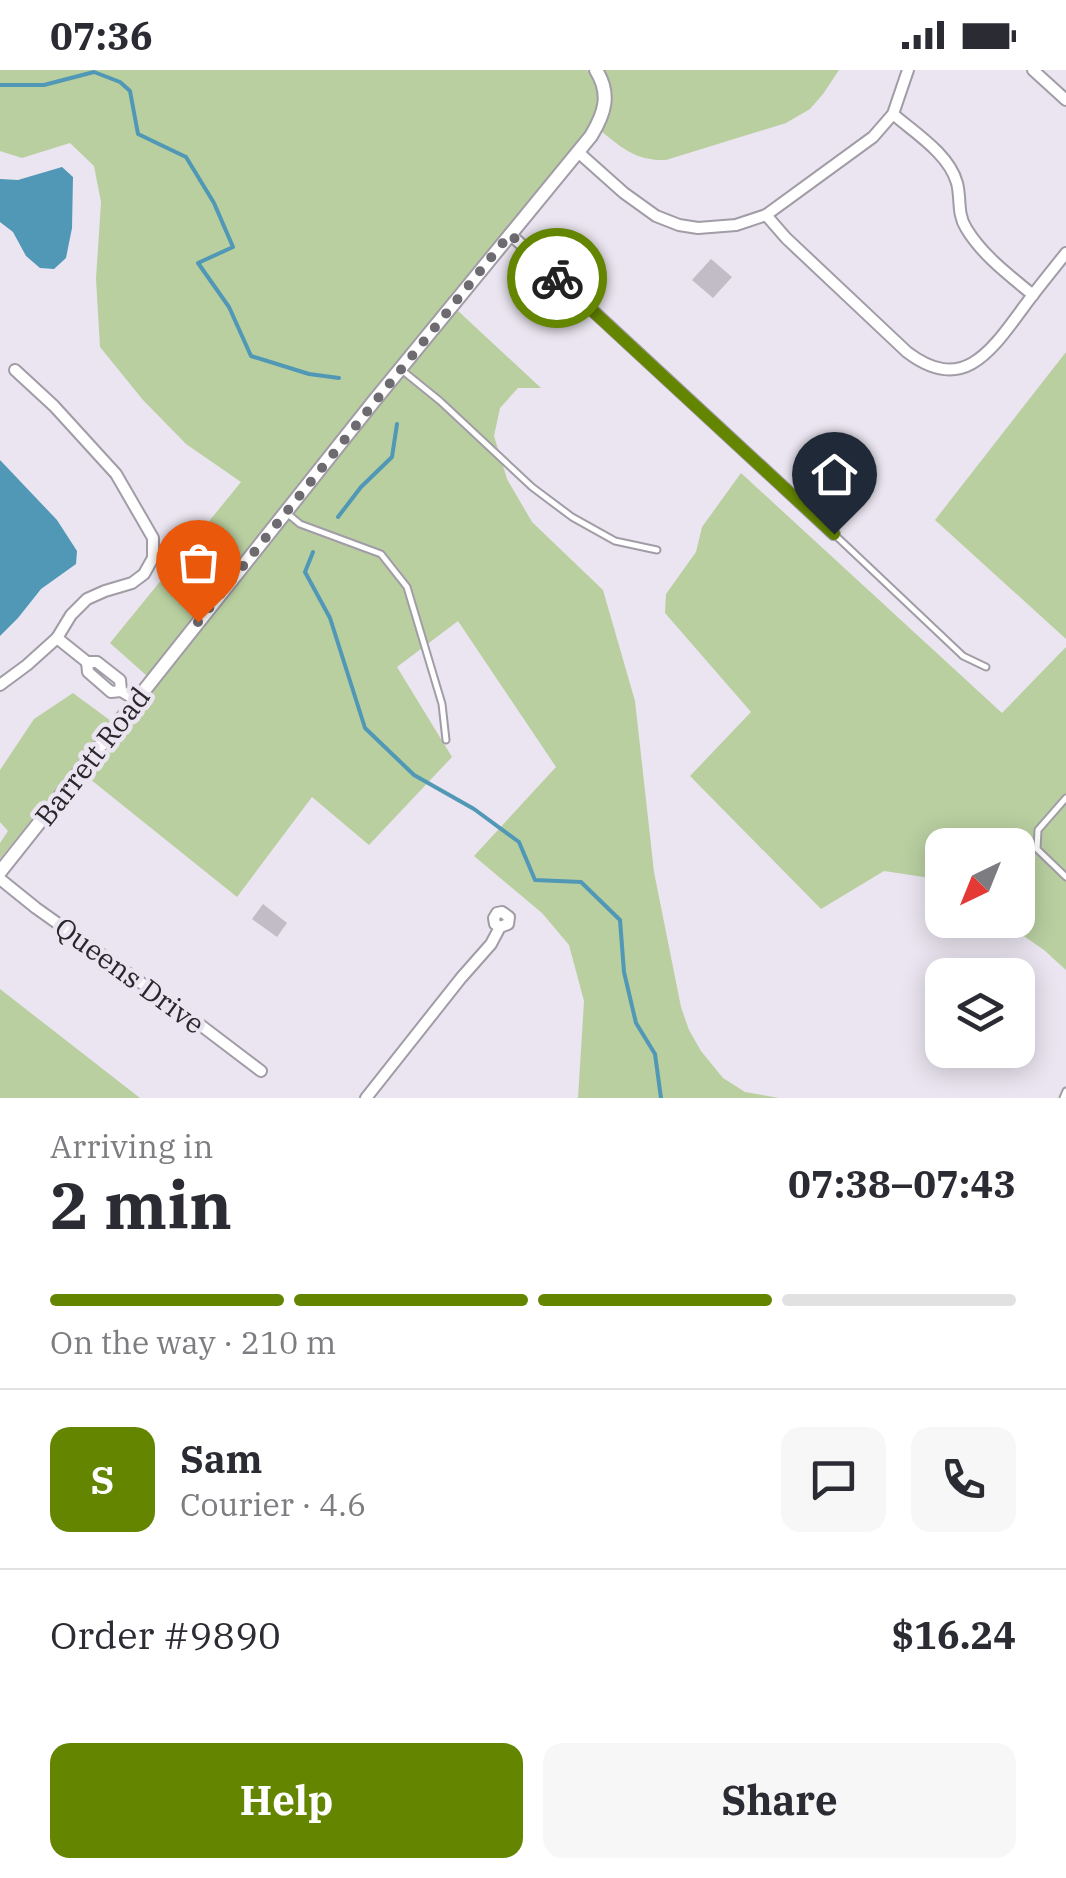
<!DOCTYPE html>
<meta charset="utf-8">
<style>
body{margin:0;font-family:"IBM Plex Serif",serif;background:#f7f7f7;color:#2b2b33;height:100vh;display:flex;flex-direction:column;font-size:38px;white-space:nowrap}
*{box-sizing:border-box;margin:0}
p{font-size:32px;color:#7c7c81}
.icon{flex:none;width:55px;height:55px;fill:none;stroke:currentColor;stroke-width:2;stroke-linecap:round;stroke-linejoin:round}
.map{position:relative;height:1028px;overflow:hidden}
.side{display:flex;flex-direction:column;background:#fff;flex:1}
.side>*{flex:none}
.needle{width:65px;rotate:223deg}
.controls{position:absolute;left:925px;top:758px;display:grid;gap:20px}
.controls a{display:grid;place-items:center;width:110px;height:110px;border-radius:20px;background:#fff;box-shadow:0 5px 25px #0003;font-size:50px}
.pin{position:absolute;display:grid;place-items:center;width:85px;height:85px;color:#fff;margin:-102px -42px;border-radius:50% 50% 50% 0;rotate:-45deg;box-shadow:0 0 10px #0007}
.pin .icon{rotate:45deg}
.courier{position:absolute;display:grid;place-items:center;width:100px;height:100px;margin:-50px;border:8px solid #648500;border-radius:50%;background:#fff;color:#222;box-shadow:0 2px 12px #0007}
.summary em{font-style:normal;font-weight:700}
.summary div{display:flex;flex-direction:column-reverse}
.summary{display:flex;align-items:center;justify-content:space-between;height:170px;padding:0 50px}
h1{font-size:65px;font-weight:700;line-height:75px}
.bar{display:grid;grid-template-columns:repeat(4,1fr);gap:15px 10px;align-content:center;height:120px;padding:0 50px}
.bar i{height:12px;border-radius:8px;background:#e1e1e2}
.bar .selected{background:#648500}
.bar p{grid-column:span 4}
.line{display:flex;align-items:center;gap:25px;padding:0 50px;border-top:2px solid #e1e1e2}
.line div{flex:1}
.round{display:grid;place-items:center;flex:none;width:105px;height:105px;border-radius:20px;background:#f7f7f7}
.cta{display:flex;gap:20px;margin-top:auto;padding:20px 50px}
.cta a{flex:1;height:115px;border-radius:20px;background:#648500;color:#fff;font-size:40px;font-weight:700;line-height:115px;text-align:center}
.cta a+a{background:#f7f7f7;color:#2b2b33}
.status{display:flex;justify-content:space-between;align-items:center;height:70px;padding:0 50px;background:#fff;direction:ltr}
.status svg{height:28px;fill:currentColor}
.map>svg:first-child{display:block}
</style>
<div class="status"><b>07:36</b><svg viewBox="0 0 49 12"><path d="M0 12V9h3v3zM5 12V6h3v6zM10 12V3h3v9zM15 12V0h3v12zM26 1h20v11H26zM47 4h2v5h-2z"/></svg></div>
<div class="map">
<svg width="1066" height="1028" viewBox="0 0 1066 1028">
<rect width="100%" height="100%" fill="#eae5f0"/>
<g fill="#b9cfa0">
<path d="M0 0H587C599 15 603 31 594 49 576 84 544 114 519 144 484 184 451 226 418 267 278 441 140 616 0 789V773L8 761 0 752V700L34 649 73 623 111 651 147 606 110 573 241 412 186 374 143 330 100 277 96 209 101 132 94 96 70 73 22 88 0 81Z"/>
<path d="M604 0H839L823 24 810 39 786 53 666 90C637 91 623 79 601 61 612 40 616 21 604 0Z"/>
<polygon points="456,239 541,318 518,318 500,338 494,366 507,409 532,452 603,520 635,631 654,802 681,937 689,960 701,981 723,1008 745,1022 779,1028 578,1028 584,931 569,875 542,843 474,786 556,697 458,551 397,597 452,687 369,775 312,727 237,827 85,705"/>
<polygon points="1066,282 1066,569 935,450"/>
<polygon points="741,403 1002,643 1066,577 1066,900 1044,880 1006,854 980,850 1018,850 1018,775 942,775 942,817 937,809 884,801 821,839 690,706 751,642 665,543 666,524 696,482 702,457"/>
<polygon points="0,919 140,1028 0,1028"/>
</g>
<g fill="#5098b6">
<polygon points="62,97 73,107 72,158 66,188 54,199 40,198 26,186 13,162 0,152 0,109 18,110"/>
<polygon points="0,390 57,450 77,481 76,494 41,519 18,548 0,566"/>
</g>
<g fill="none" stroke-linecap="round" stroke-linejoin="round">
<g stroke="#5098b6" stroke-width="4">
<polyline points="0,15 44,15 94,2 120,12 130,21 138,64 186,87 214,133 233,177 198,193 229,237 251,286 309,304 339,308"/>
<polyline points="338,447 361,417 392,387 397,354"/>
<polyline points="313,482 305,502 330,548 365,658 414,705 474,739 519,772 535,810 581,812 620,850 624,902 636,953 655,984 661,1028"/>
</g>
</g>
<g fill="#c1bcc6">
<polygon points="711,189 732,207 713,228 692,210"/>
<polygon points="263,834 287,853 277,867 252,849"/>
</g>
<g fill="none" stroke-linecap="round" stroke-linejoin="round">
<defs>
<g id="service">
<polyline points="403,301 440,331 532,417 572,447 615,471 657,480"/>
<polyline points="288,444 300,454 381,484 407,517 442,634 446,670"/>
<polyline points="834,464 963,586 986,597"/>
<polyline points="1066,728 1038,760 1037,779 1066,807"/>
<polyline points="1063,1028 1066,1021"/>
</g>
<g id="minor">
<polyline points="1033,0 1066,30"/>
<path d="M893 44C915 63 949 84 957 113 961 128 957 144 966 158 982 185 1009 205 1033 225"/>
<polyline points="578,82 624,123 656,146 679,155 698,158 736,155 766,145 873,67 893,44 908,0"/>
<path d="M766 145 786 168 907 282C962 324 990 283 1023 238 1036 220 1051 202 1066 183"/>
<polyline points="510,164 834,464"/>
<polyline points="15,300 54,336 116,404 153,468 153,488 144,504 132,513 105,521 87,529 71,545 57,568"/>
<polyline points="0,615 27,595 57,568 87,592"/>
<polyline points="121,621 120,610 97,592 87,592 88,602 111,622 121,621 136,630"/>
<polyline points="0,809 36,838 203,957 261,1001"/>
<polyline points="366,1028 461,908 491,874 500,857 508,854 509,847 502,842 497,843 494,848 495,854 500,857"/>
</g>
<path id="tertiary" d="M0 802 374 331 591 66C605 43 611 24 596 0"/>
</defs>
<use href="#service" stroke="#a19ca6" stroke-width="9"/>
<use href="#minor" stroke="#a19ca6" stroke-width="14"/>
<use href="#tertiary" stroke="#a19ca6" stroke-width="16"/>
<use href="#service" stroke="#fff" stroke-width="5"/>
<use href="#minor" stroke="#fff" stroke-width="10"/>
<use href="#tertiary" stroke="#fff" stroke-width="12"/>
</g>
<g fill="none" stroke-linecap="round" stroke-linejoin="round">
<polyline stroke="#6d6a70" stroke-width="10" stroke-dasharray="0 18" points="198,552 510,164 557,208"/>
<polyline stroke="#648500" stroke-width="12" points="557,208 834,464"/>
</g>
<g text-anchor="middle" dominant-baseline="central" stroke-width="9" stroke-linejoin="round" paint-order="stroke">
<g font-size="28" fill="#29272b" stroke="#eae5f0">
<text transform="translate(92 686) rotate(-52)">Barrett Road</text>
<text transform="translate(130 905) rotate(36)">Queens Drive</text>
</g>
</g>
</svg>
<div class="controls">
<a><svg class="needle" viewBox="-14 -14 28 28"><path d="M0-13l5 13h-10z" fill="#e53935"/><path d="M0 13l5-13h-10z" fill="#7c7c81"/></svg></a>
<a><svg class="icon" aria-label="layers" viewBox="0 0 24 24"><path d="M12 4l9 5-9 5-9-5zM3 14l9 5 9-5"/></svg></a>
</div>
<div class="pin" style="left:198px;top:552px;background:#ea580c"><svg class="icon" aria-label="bag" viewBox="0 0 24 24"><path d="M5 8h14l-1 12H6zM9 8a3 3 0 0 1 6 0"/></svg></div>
<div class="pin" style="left:834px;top:464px;background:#1f2937"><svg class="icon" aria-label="home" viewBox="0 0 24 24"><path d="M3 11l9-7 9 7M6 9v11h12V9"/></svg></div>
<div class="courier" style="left:557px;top:208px"><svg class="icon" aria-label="bike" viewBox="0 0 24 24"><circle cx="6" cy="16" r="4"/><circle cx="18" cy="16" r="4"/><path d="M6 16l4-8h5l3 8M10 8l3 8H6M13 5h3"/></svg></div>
</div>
<section class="side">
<div class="summary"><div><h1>2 min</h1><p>Arriving in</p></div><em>07:38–07:43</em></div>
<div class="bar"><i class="selected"></i><i class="selected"></i><i class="selected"></i><i></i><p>On the way · 210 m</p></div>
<div class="line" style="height:180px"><b class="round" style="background:#648500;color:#fff">S</b><div><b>Sam</b><p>Courier · 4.6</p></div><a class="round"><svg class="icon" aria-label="chat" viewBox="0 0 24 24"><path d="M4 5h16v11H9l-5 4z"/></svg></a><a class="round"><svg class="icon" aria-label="phone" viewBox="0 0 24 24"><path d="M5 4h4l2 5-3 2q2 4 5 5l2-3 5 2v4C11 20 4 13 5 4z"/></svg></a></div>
<div class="line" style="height:130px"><div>Order #9890</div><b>$16.24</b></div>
<div class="cta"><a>Help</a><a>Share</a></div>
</section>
